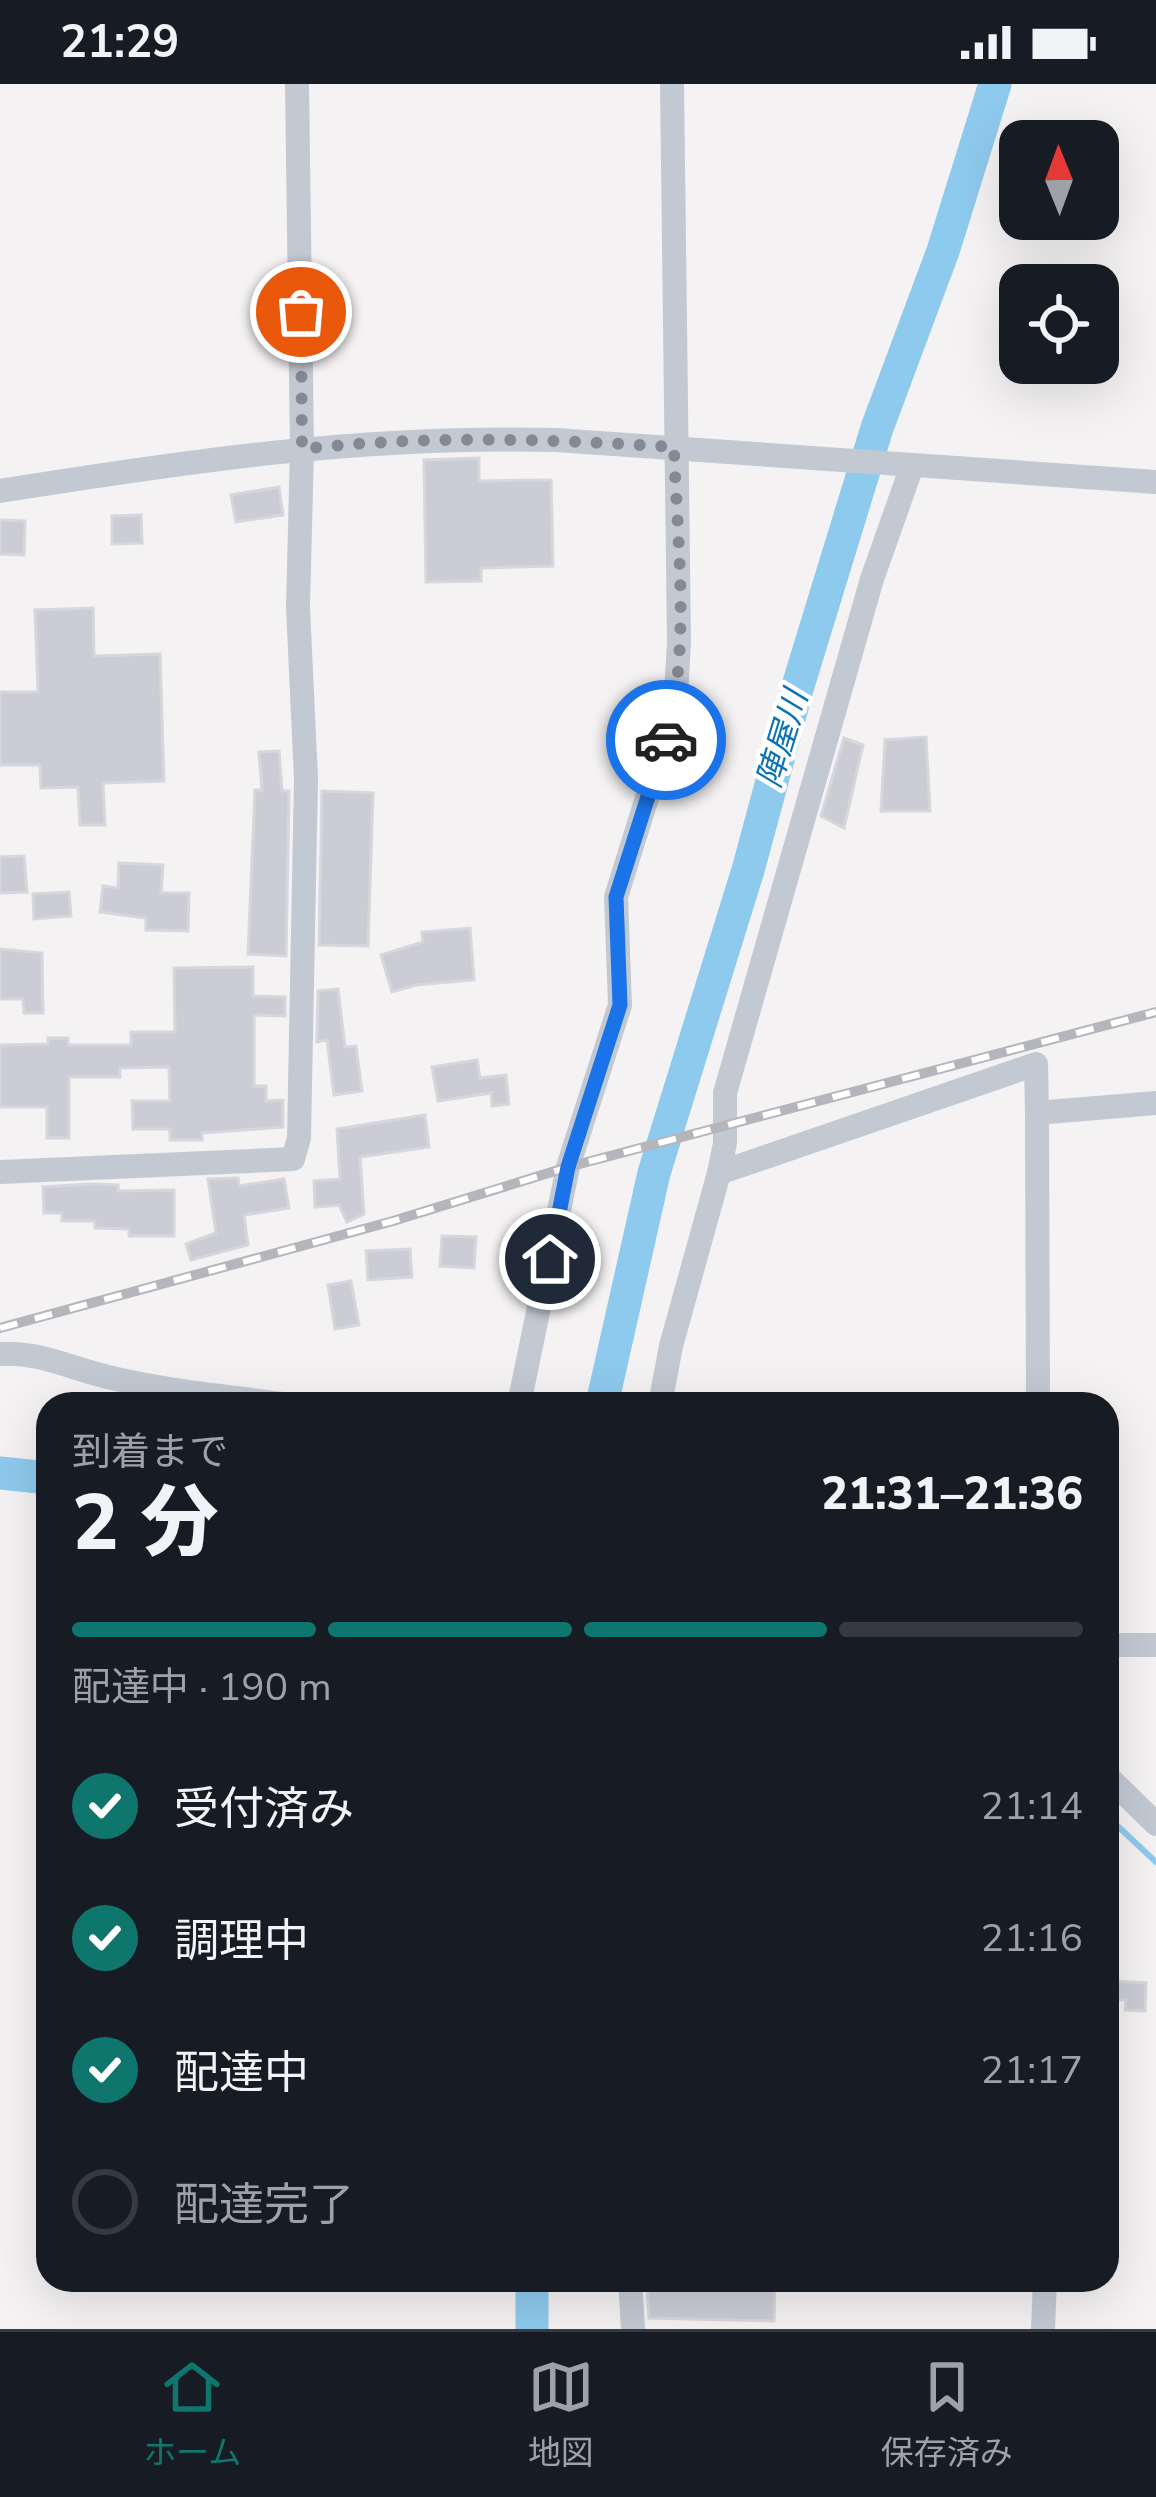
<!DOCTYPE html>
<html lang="ja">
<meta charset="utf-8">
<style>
body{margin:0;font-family:"Nunito Sans","Noto Sans JP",sans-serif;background:#242831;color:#f1f3f6;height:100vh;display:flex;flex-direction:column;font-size:45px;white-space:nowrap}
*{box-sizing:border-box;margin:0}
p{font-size:39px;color:#9ea1a6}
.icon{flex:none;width:66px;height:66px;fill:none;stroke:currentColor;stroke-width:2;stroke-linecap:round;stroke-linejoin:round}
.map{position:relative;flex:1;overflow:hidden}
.details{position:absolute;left:36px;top:1308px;width:1083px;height:900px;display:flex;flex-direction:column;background:#171b24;border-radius:36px;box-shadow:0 12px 48px #0002}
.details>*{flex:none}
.needle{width:78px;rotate:359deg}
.controls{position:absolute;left:999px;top:36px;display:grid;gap:24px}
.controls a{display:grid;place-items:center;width:120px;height:120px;border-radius:24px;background:#171b24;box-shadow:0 12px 48px #0002;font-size:60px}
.pin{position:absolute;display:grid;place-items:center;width:102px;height:102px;color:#fff;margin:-51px;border:6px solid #fff;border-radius:50%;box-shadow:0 3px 12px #0007}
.courier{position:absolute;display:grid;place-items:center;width:120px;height:120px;margin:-60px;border:9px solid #1a73e8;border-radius:50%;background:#fff;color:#222;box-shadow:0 3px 15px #0007}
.summary em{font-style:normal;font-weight:800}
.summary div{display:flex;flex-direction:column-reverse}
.summary{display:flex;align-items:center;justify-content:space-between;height:204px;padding:0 36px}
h1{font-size:78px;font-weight:800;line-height:90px}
.bar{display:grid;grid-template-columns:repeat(4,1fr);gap:18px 12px;align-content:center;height:144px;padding:0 36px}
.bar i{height:15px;border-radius:9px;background:#363941}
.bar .selected{background:#0f766e}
.bar p{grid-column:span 4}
ol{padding:0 36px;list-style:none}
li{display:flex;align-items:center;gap:36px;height:132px}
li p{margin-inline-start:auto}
li .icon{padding:12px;border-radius:50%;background:#0f766e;color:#fff;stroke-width:4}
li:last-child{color:#9ea1a6}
li i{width:66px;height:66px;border:6px solid #363941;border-radius:50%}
.status{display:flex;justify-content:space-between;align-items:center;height:84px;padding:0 60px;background:#171b24;direction:ltr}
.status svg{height:33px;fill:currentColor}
.dock{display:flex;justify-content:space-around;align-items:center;height:168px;border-top:3px solid #363941;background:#171b24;font-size:33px;color:#9ea1a6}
.dock a{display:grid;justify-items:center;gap:6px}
.dock .selected{color:#0f766e}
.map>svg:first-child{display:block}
</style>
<div class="status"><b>21:29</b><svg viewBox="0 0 49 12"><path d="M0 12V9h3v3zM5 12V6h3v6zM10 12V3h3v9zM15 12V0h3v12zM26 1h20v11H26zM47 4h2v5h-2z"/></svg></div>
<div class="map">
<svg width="1156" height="2245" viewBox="0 0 1156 2245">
<rect width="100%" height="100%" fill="#f4f2f2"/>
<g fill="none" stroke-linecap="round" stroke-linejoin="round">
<polyline stroke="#8ecaee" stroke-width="6" points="1107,1732 1156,1778"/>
<g stroke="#8ecaee" stroke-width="33">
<polyline points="602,1320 654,1089 748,786 797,605 877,344 943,167 995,0"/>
<polyline points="0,1389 48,1394"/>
<polyline points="532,2196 532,2245"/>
</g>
</g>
<g fill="#cccdd4" stroke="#d6d7dd" stroke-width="3">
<polygon points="479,374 479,397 551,396 553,482 481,484 481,497 426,498 424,376"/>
<polygon points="279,403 283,431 236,438 231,411"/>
<polygon points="141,431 142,459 112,460 112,432"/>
<polygon points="0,436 25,437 24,471 0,470"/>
<polygon points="93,524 94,572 160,570 164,697 103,699 105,741 80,741 78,703 41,704 40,681 0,681 0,608 38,608 35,526"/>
<polygon points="926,653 930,727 881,727 885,656"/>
<polygon points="844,654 863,661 844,744 821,732"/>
<polygon points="279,667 282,707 289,707 286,872 248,870 255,706 262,706 259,668"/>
<polygon points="322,707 373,709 368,862 319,861"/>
<polygon points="24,772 27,808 0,809 0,773"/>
<polygon points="119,779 163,781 161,809 189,809 188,847 146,846 146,834 100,828 103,802 118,804"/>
<polygon points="69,808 71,832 34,835 33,810"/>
<polygon points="470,844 474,896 416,901 392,908 381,871 423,858 422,848"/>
<polygon points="0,865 42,869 43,929 24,929 23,915 0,915"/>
<polygon points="253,883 253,912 285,913 285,932 254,931 254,1002 266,1002 266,1017 283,1016 283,1043 202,1049 202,1056 170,1056 170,1045 133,1045 132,1017 170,1017 169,983 120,984 120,993 69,993 69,1054 47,1054 47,1023 0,1023 0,961 48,960 48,954 68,954 68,961 131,961 131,948 175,948 174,884"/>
<polygon points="338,905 345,963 356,962 362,1007 334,1011 327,956 317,958 318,907"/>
<polygon points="477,976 480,994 506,991 509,1020 492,1022 491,1009 438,1017 432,983"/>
<polygon points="425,1031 429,1063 360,1073 364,1130 347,1138 339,1121 315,1123 314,1097 340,1095 337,1045"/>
<polygon points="238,1094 239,1102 284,1095 289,1124 244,1131 248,1161 191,1176 186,1160 216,1149 208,1095"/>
<polygon points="91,1100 118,1101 118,1107 174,1106 174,1152 129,1152 129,1145 95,1144 95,1137 62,1137 62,1129 44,1129 43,1103"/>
<polygon points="442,1152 476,1153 474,1184 440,1182"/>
<polygon points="410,1165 412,1193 368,1196 366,1167"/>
<polygon points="351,1197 359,1241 335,1245 328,1201"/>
<polygon points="1112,1897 1146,1899 1145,1927 1125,1926 1126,1916 1111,1915"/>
<polygon points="647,2196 775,2196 774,2237 649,2234"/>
</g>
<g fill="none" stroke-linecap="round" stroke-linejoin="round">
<g stroke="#c3c9d3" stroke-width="24">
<path d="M0 407C189 377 364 351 556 356L1156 398"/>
<polyline points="0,1088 293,1075 299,1054 306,695 298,523 302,365 297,0"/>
<polyline points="719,1089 725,1059 725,1009 872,495 912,382"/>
<path d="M0 1270C37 1267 73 1285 108 1293 165 1307 225 1312 283 1320"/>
<polyline points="519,1320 568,1083 620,921 616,813 667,650 676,611 679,558 672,0"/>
<polyline points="660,1320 671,1262 719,1089 1036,980 1037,1029"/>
<polyline points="1038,1320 1037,1029 1156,1019"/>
<polyline points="1107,1561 1156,1561"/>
<polyline points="1107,1692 1156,1740"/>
<polyline points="630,2196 633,2245"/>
<polyline points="1043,2245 1045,2196"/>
</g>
<defs>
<polyline id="rail" points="0,1244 393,1137 568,1083 1156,928"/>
</defs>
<use href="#rail" stroke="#b4b6bc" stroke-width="10"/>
<use href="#rail" stroke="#fff" stroke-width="6" stroke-dasharray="18" stroke-linecap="butt"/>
</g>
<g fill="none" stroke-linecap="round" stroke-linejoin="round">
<path stroke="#858993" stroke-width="12" stroke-dasharray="0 21.6" d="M301 228 302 365C427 351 549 355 674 363 677 459 691 563 666 656"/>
<polyline stroke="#1a73e8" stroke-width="15" points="550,1175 568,1083 620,921 616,813 666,656"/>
</g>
<g text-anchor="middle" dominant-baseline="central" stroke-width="9" stroke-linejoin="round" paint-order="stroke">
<g font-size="33" font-style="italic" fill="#0b73b2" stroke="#fff">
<text transform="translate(783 655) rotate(-73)">陣屋川</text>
</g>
</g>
</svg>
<div class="controls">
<a><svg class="needle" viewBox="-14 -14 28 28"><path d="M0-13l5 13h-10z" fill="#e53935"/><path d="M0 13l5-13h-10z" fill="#9ea1a6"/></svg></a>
<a><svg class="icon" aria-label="locate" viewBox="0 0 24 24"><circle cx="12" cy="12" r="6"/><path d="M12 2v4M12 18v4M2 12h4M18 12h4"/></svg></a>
</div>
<div class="pin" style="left:301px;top:228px;background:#ea580c"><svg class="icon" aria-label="bag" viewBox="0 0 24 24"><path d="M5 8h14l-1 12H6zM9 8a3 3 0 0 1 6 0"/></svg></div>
<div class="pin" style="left:550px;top:1175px;background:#1f2937"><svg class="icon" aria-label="home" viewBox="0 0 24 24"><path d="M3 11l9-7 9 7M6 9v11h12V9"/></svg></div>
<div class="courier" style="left:666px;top:656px"><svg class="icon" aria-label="car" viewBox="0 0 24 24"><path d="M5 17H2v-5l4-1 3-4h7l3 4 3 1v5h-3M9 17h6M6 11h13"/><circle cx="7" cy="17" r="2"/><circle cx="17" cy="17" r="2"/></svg></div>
<section class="details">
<div class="summary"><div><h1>2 分</h1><p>到着まで</p></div><em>21:31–21:36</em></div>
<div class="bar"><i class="selected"></i><i class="selected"></i><i class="selected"></i><i></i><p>配達中 · 190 m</p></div>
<ol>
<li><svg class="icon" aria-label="check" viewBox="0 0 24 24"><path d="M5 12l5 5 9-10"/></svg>受付済み<p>21:14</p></li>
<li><svg class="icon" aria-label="check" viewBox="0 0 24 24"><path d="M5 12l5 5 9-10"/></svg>調理中<p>21:16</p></li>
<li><svg class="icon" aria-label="check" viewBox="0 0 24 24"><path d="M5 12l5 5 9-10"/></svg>配達中<p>21:17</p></li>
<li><i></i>配達完了</li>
</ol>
</section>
</div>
<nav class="dock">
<a class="selected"><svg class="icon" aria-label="home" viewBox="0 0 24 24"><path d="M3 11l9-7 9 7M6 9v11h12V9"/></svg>ホーム</a>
<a><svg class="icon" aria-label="map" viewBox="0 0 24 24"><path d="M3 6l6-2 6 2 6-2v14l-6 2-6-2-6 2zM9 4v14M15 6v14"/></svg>地図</a>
<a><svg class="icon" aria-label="saved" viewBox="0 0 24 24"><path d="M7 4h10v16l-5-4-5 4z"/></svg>保存済み</a>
</nav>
